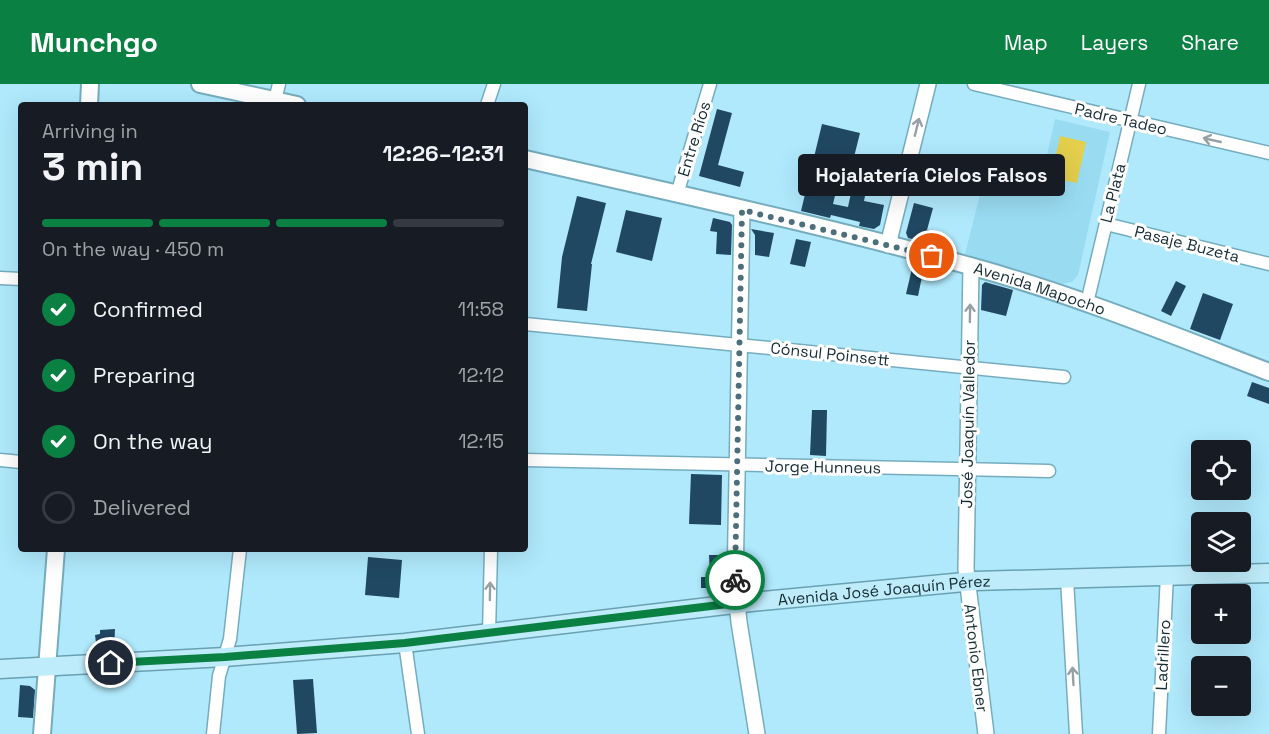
<!DOCTYPE html>
<meta charset="utf-8">
<style>
body{margin:0;font-family:"Space Grotesk",sans-serif;background:#20242c;color:#f1f3f6;height:100vh;display:flex;flex-direction:column;font-size:22px;white-space:nowrap}
*{box-sizing:border-box;margin:0}
p{font-size:20px;color:#9ea1a6}
.icon{flex:none;width:33px;height:33px;fill:none;stroke:currentColor;stroke-width:2;stroke-linecap:round;stroke-linejoin:round}
.map{position:relative;flex:1;overflow:hidden}
.details{position:absolute;left:18px;top:18px;width:510px;height:450px;display:flex;flex-direction:column;background:#171b24;border-radius:6px;box-shadow:0 6px 24px #0002}
.details>*{flex:none}
.controls{position:absolute;left:1191px;top:356px;display:grid;gap:12px}
.controls a{display:grid;place-items:center;width:60px;height:60px;border-radius:6px;background:#171b24;box-shadow:0 6px 24px #0002;font-size:30px}
.pin{position:absolute;display:grid;place-items:center;width:51px;height:51px;color:#fff;margin:-26px;border:3px solid #fff;border-radius:50%;box-shadow:0 2px 6px #0007}
.courier{position:absolute;display:grid;place-items:center;width:60px;height:60px;margin:-30px;border:4px solid #0b8043;border-radius:50%;background:#fff;color:#222;box-shadow:0 2px 8px #0007}
.bubble{position:absolute;height:42px;border-radius:6px;background:#171b24;box-shadow:0 6px 24px #0002;font-size:20px;font-weight:700;line-height:42px;text-align:center}
.summary em{font-style:normal;font-weight:700}
.summary div{display:flex;flex-direction:column-reverse}
.summary{display:flex;align-items:center;justify-content:space-between;height:102px;padding:0 24px}
h1{font-size:39px;font-weight:700;line-height:45px}
.bar{display:grid;grid-template-columns:repeat(4,1fr);gap:9px 6px;align-content:center;height:72px;padding:0 24px}
.bar i{height:8px;border-radius:4px;background:#363941}
.bar .active{background:#0b8043}
.bar p{grid-column:span 4}
ol{padding:0 24px;list-style:none}
li{display:flex;align-items:center;gap:18px;height:66px}
li p{margin-inline-start:auto}
li .icon{padding:6px;border-radius:50%;background:#0b8043;color:#fff;stroke-width:4}
li:last-child{color:#9ea1a6}
li i{width:33px;height:33px;border:3px solid #363941;border-radius:50%}
header{display:flex;align-items:center;gap:36px;box-sizing:border-box;height:84px;padding:0 30px;background:#0b8043;color:#fff}
header strong{font-size:28px}
nav{display:flex;gap:33px;margin-inline-start:auto;font-size:21px}
.map>svg:first-child{display:block}
</style>
<header>
<strong>Munchgo</strong>
<nav><a>Map</a><a>Layers</a><a>Share</a></nav>
</header>
<div class="map">
<svg width="1269" height="650" viewBox="0 0 1269 650">
<rect width="100%" height="100%" fill="#b0e9fc"/>
<polygon fill="#99dcf2" points="1055,35 1110,48 1078,191 1072,198 1062,200 965,170 987,83 1041,98"/>
<polygon fill="#e3cf4c" points="1060,52 1086,58 1077,99 1051,94"/>
<g fill="#214862">
<polygon points="717,25 732,29 718,81 744,88 740,103 699,92"/>
<polygon points="822,40 860,49 849,93 840,91 833,120 848,123 851,109 865,112 864,117 884,121 880,141 874,145 859,142 860,138 831,131 830,134 801,127"/>
<polygon points="577,112 606,119 591,180 592,180 587,227 557,224 562,173"/>
<polygon points="914,119 933,124 927,146 944,150 941,162 908,154 906,149"/>
<polygon points="626,126 662,134 652,177 616,168"/>
<polygon points="713,134 730,138 732,141 731,171 716,170 717,148 710,147"/>
<polygon points="751,145 774,149 769,173 755,171 755,151"/>
<polygon points="796,155 811,158 805,183 790,180"/>
<polygon points="913,180 924,183 918,212 906,210"/>
<polygon points="1176,197 1186,202 1171,232 1161,227"/>
<polygon points="985,198 1013,206 1006,232 981,226 982,201"/>
<polygon points="1203,209 1233,220 1220,256 1190,245"/>
<polygon points="1252,298 1269,304 1269,320 1247,312"/>
<polygon points="812,326 827,326 826,372 810,371"/>
<polygon points="691,390 722,391 721,441 689,440"/>
<polygon points="709,471 719,471 720,498 714,504 701,504 701,493 710,493"/>
<polygon points="368,473 402,476 399,514 365,511"/>
<polygon points="115,545 114,566 97,566 95,551 100,550 100,546"/>
<polygon points="313,595 317,649 297,650 293,596"/>
<polygon points="20,601 30,602 35,606 33,634 18,633"/>
</g>
<g fill="none" stroke-linecap="round" stroke-linejoin="round">
<defs>
<g id="minor">
<polyline points="974,0 1269,69"/>
<polyline points="275,16 279,0"/>
<polyline points="487,21 494,0"/>
<polyline points="677,110 710,0"/>
<polyline points="1106,140 1269,180"/>
<polyline points="0,194 21,195"/>
<polyline points="1087,219 1139,0"/>
<polyline points="525,240 1064,293"/>
<polyline points="0,376 21,378"/>
<polyline points="525,376 1049,387"/>
<polyline points="1067,495 1076,650"/>
<polyline points="489,550 491,465"/>
<polyline points="405,559 418,650"/>
<polyline points="213,650 219,592 230,555 240,465"/>
<polyline points="1159,650 1167,491"/>
</g>
<g id="tertiary">
<polyline points="742,126 735,501 739,538 757,650"/>
<polyline points="888,161 928,0"/>
<polyline points="971,182 966,485 986,650"/>
</g>
<g id="secondary">
<polyline points="200,0 297,21"/>
<polyline points="89,21 90,0"/>
<path id="s1" d="M525 75C673 109 823 141 970 182 1072 210 1170 250 1269 288"/>
<polyline points="42,650 56,465"/>
</g>
<g id="primary">
<path id="s2" d="M0 585 225 573 405 559 751 518 975 497 1269 489"/>
</g>
</defs>
<use href="#minor" stroke="#75adbf" stroke-width="15"/>
<use href="#tertiary" stroke="#75adbf" stroke-width="18"/>
<use href="#secondary" stroke="#75adbf" stroke-width="20"/>
<use href="#primary" stroke="#69a1b3" stroke-width="21"/>
<use href="#minor" stroke="#fff" stroke-width="12"/>
<use href="#tertiary" stroke="#fff" stroke-width="15"/>
<use href="#secondary" stroke="#fff" stroke-width="16"/>
<use href="#primary" stroke="#bfecfa" stroke-width="18"/>
</g>
<defs><path id="oneway-shaft" d="M-6 0H5M1.5-3L5.5 0L1.5 3" fill="none" stroke-width="1.6" stroke-linecap="round" stroke-linejoin="round" transform="scale(1.5)"/></defs>
<g stroke="#97a1a5">
<use href="#oneway-shaft" transform="translate(917 43) rotate(-76)"/>
<use href="#oneway-shaft" transform="translate(1212 56) rotate(-167)"/>
<use href="#oneway-shaft" transform="translate(970 229) rotate(-89)"/>
<use href="#oneway-shaft" transform="translate(490 507) rotate(-89)"/>
<use href="#oneway-shaft" transform="translate(1073 592) rotate(-93)"/>
</g>
<g fill="none" stroke-linecap="round" stroke-linejoin="round">
<polyline stroke="#4d6f7b" stroke-width="6" stroke-dasharray="0 10.8" points="735,496 742,126 932,172"/>
<polyline stroke="#0b8043" stroke-width="8" points="111,579 225,573 405,559 736,519 735,496"/>
</g>
<g text-anchor="middle" dominant-baseline="central" stroke-width="6" stroke-linejoin="round" paint-order="stroke">
<g font-size="16" fill="#172e36" stroke="#fff">
<text transform="translate(1121 35) rotate(13)">Padre Tadeo</text>
<text transform="translate(694 55) rotate(-73)">Entre Ríos</text>
<text transform="translate(1113 109) rotate(-76)">La Plata</text>
<text transform="translate(1187 160) rotate(14)">Pasaje Buzeta</text>
<text stroke="none"><textPath href="#s1" startOffset="531">Avenida Mapocho</textPath></text>
<text transform="translate(830 270) rotate(6)">Cónsul Poinsett</text>
<text transform="translate(968 340) rotate(-89)">José Joaquín Valledor</text>
<text transform="translate(823 383) rotate(1)">Jorge Hunneus</text>
<text stroke="none"><textPath href="#s2" startOffset="888">Avenida José Joaquín Pérez</textPath></text>
<text transform="translate(1163 571) rotate(-87)">Ladrillero</text>
<text transform="translate(976 574) rotate(83)">Antonio Ebner</text>
</g>
</g>
</svg>
<div class="controls">
<a><svg class="icon" aria-label="locate" viewBox="0 0 24 24"><circle cx="12" cy="12" r="6"/><path d="M12 2v4M12 18v4M2 12h4M18 12h4"/></svg></a>
<a><svg class="icon" aria-label="layers" viewBox="0 0 24 24"><path d="M12 4l9 5-9 5-9-5zM3 14l9 5 9-5"/></svg></a>
<a>+</a>
<a>−</a>
</div>
<div class="pin" style="left:932px;top:172px;background:#ea580c"><svg class="icon" aria-label="bag" viewBox="0 0 24 24"><path d="M5 8h14l-1 12H6zM9 8a3 3 0 0 1 6 0"/></svg></div>
<div class="pin" style="left:111px;top:579px;background:#1f2937"><svg class="icon" aria-label="home" viewBox="0 0 24 24"><path d="M3 11l9-7 9 7M6 9v11h12V9"/></svg></div>
<div class="courier" style="left:735px;top:496px"><svg class="icon" aria-label="bike" viewBox="0 0 24 24"><circle cx="6" cy="16" r="4"/><circle cx="18" cy="16" r="4"/><path d="M6 16l4-8h5l3 8M10 8l3 8H6M13 5h3"/></svg></div>
<div class="bubble" style="left:798px;top:70px;width:267px">Hojalatería Cielos Falsos</div>
<section class="details">
<div class="summary"><div><h1>3 min</h1><p>Arriving in</p></div><em>12:26–12:31</em></div>
<div class="bar"><i class="active"></i><i class="active"></i><i class="active"></i><i></i><p>On the way · 450 m</p></div>
<ol>
<li><svg class="icon" aria-label="check" viewBox="0 0 24 24"><path d="M5 12l5 5 9-10"/></svg>Confirmed<p>11:58</p></li>
<li><svg class="icon" aria-label="check" viewBox="0 0 24 24"><path d="M5 12l5 5 9-10"/></svg>Preparing<p>12:12</p></li>
<li><svg class="icon" aria-label="check" viewBox="0 0 24 24"><path d="M5 12l5 5 9-10"/></svg>On the way<p>12:15</p></li>
<li><i></i>Delivered</li>
</ol>
</section>
</div>
